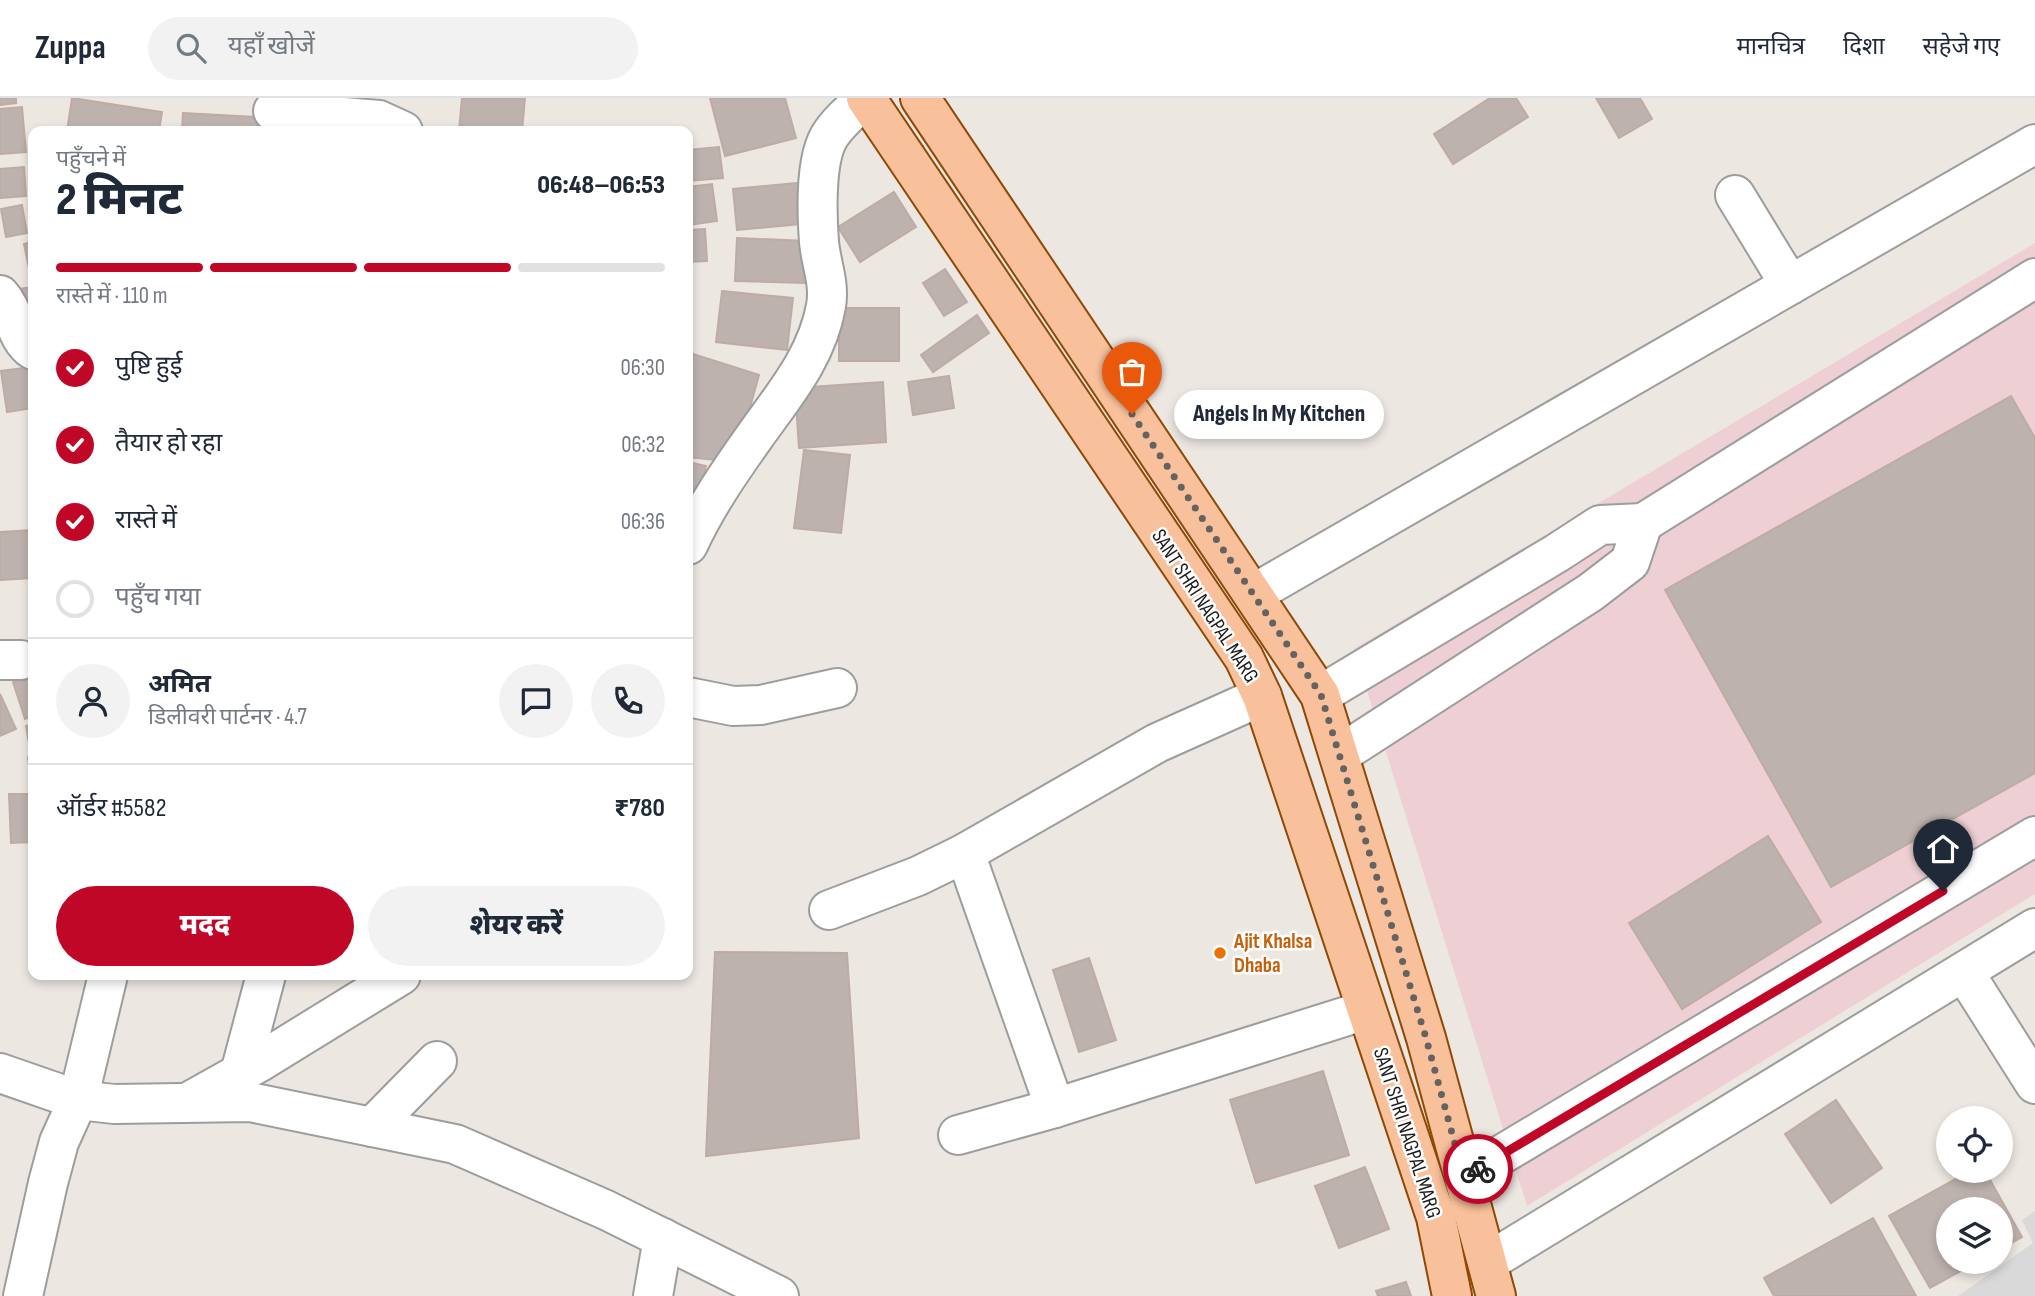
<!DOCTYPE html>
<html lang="hi">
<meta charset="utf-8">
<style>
body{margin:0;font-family:"Sofia Sans Condensed","Noto Sans Devanagari",sans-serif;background:#f2f2f3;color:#1f2937;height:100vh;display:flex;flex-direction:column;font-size:26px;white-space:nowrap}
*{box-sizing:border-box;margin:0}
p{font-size:23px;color:#747a83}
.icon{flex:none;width:38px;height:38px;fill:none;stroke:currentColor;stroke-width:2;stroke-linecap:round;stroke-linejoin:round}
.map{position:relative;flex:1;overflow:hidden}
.details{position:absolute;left:28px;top:28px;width:665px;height:854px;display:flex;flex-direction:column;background:#fff;border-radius:14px;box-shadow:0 4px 10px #0003}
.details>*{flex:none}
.buttons{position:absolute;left:1936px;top:1008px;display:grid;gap:14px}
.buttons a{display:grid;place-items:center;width:77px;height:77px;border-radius:50%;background:#fff;box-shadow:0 4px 10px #0003;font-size:35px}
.pin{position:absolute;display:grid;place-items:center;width:60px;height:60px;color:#fff;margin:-72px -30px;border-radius:50% 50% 50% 0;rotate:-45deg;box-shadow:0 0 7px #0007}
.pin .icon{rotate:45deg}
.courier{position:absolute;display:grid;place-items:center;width:70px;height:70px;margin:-35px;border:5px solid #c10727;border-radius:50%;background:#fff;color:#222;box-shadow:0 2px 9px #0007}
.bubble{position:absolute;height:49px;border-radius:24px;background:#fff;box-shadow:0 4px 10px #0003;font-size:23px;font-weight:800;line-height:49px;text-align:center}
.overview em{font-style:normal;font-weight:800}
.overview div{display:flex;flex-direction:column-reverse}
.overview{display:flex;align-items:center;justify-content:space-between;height:119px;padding:0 28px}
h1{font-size:46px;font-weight:800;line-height:52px}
.bar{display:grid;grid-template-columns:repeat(4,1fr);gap:10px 7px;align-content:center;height:84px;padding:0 28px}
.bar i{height:9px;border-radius:5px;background:#e0e1e3}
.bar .current{background:#c10727}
.bar p{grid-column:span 4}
.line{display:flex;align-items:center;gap:18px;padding:0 28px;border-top:2px solid #e0e1e3}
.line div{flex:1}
.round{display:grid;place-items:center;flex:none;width:74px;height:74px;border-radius:37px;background:#f2f2f3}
ol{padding:0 28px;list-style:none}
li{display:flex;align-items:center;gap:21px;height:77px}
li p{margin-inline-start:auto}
li .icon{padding:7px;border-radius:50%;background:#c10727;color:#fff;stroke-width:4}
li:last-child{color:#747a83}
li i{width:38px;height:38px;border:4px solid #e0e1e3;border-radius:50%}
.cta{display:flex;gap:14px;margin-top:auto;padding:14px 28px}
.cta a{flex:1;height:80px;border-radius:42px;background:#c10727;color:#fff;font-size:28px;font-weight:800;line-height:80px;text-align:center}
.cta a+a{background:#f2f2f3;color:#1f2937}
header{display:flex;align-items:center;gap:42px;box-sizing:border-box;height:98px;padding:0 35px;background:#fff;border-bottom:2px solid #e0e1e3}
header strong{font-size:33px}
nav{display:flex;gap:38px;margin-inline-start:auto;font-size:24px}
.search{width:490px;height:63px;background:#f2f2f3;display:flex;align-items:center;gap:18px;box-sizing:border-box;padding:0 24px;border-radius:38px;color:#747a83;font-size:26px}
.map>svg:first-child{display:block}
</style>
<header>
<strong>Zuppa</strong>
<div class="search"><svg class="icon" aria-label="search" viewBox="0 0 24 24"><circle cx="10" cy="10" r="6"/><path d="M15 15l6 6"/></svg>यहाँ खोजें</div>
<nav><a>मानचित्र</a><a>दिशा</a><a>सहेजे गए</a></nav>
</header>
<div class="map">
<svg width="2035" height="1198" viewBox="0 0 2035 1198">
<rect width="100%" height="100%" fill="#ede7e1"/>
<polygon fill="#dad9d9" points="2035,1113 2035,1198 1958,1198 2033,1145 2022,1122"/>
<polygon fill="#eed0d4" points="2035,145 2035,796 1527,1108 1354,551"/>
<g fill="#bdb2ae" stroke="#beaba4" stroke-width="2">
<polygon points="0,0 16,0 16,5 0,7"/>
<polygon points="72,0 162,14 159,33 67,33"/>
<polygon points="462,0 525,0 522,33 459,33"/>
<polygon points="710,0 785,0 796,40 725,58"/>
<polygon points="1490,0 1516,0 1528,19 1453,66 1434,36"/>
<polygon points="1596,0 1640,0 1652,21 1619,40"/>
<polygon points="22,9 26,54 0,56 0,11"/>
<polygon points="183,15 258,19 257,33 182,33"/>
<polygon points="719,49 723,80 688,83 688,52"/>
<polygon points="24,69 26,98 0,100 0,71"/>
<polygon points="807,84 811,125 737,132 733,91"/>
<polygon points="712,86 717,123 688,127 688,89"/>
<polygon points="894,94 916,129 860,164 838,129"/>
<polygon points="33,103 33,137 31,137 31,104"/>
<polygon points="22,107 27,135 6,139 1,111"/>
<polygon points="705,131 707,163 688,164 688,132"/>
<polygon points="737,140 808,143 806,185 735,183"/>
<polygon points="33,144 33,185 32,185 24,146"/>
<polygon points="945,171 967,204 944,218 923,185"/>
<polygon points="33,189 33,222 19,191"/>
<polygon points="722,193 793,200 787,252 716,244"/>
<rect x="839" y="210" width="60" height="53"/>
<polygon points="977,217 989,235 933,274 921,257"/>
<polygon points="693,256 759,277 735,364 688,359 688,278"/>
<polygon points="33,269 33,310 7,314 1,273"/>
<polygon points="949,278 954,310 913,317 908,284"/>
<polygon points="883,284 886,344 799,350 795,290"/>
<polygon points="2011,298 2035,340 2035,675 1831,789 1665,492"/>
<polygon points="804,352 850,357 841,435 794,430"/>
<polygon points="688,364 706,368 690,432 688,432"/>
<polygon points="32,432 33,480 0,482 0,434"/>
<polygon points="33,577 33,618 25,621 13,584"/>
<polygon points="0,596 16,631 0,638"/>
<polygon points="33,626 33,652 30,652 26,628"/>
<polygon points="28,659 33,659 33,685 31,685"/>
<polygon points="9,696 33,696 33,744 11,745"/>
<polygon points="688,725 692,831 688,831"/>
<polygon points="1768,738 1821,824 1682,911 1629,825"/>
<polygon points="715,854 847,855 859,1040 706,1058"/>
<polygon points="1089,860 1116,942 1079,954 1053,872"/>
<polygon points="1323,973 1349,1057 1256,1085 1230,1002"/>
<polygon points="1836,1002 1882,1070 1831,1105 1785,1036"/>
<polygon points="1365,1069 1389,1131 1339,1150 1315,1088"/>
<polygon points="1970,1073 1985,1073 2022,1139 2000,1151 2000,1111 1948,1111 1948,1164 1977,1164 1930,1190 1889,1118"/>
<polygon points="1873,1120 1916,1198 1774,1198 1764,1180"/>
<polygon points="1406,1184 1411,1198 1378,1198 1376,1193"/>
</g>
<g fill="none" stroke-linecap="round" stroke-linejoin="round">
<defs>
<g id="minor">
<polyline points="273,13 379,22 403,33"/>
<polyline points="1735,97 1790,187"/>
<path d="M0 197C15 213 15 240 33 252"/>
<path d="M688 447C706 408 730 373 755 338 784 297 817 259 826 208 830 185 821 166 819 144 817 117 815 63 829 39 838 24 853 12 866 0"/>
<polyline points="1253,496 2035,46"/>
<polyline points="0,562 21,562"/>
<polyline points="1320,597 1557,455 1600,427 1643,425 2035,180"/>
<polyline points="688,599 733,608 761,607 837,590"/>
<polyline points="1339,657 1591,494 1630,464 1643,425"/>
<polyline points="965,755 1055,1010"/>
<polyline points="829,812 918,778 965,755 1157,645 1262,598"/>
<polyline points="1964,874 2035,986"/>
<polyline points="0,975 78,1002 114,1006 250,1004 455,1046 606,1112 779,1198"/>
<polyline points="240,975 266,877"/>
<polyline points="190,1003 258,965 401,877"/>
<polyline points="372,1029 437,963"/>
<polyline points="958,1037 1055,1010 1366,912"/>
<polyline points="1464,1079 2035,738"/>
<polyline points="1488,1164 2035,830"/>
<polyline points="23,1198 48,1085 59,1044 78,1002 108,877"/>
<polyline points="653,1198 663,1140"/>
</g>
<g id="major">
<polyline points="866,0 1244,560 1262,598 1436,1119 1452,1198"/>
<polyline points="920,0 1320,597 1426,940 1496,1198"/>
</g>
</defs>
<use href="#minor" stroke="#9d9d9d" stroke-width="42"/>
<use href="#major" stroke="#8e4905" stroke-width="42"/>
<use href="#minor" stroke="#fff" stroke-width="38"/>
<use href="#major" stroke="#f8c09b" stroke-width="38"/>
</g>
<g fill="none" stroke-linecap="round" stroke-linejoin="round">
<polyline stroke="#656361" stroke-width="7" stroke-dasharray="0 12.6" points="1132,316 1321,597 1426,940 1464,1079 1478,1071"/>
<polyline stroke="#c10727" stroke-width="9" points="1478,1071 1943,793"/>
</g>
<circle fill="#e8710a" stroke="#fff" stroke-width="2.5" cx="1220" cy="855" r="7"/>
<g text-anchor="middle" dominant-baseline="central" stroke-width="5" stroke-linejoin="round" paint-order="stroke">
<g font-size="21" fill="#1c1c1c" stroke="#fff">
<text transform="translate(1205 508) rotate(57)">SANT SHRI NAGPAL MARG</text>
<text transform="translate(1407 1035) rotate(72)">SANT SHRI NAGPAL MARG</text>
</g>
<g font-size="21" font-weight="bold" fill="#c56008" stroke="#fff" text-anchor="start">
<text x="1234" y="843">Ajit Khalsa<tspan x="1234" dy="24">Dhaba</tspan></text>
</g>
</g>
</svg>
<div class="buttons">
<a><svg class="icon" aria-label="locate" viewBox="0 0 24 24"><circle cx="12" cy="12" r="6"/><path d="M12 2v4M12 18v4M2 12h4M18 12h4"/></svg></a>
<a><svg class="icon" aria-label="layers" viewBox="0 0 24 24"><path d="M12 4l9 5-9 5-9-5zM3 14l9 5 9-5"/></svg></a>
</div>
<div class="pin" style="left:1132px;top:316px;background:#ea580c"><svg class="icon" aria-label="bag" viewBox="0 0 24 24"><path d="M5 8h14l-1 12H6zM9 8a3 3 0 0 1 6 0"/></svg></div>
<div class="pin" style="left:1943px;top:793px;background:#1f2937"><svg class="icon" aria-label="home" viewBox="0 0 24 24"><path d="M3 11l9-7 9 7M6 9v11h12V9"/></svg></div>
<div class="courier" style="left:1478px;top:1071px"><svg class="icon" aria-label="bike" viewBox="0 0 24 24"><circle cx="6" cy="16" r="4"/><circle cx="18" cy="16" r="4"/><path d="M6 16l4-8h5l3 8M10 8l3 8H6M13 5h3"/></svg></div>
<div class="bubble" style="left:1174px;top:292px;width:210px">Angels In My Kitchen</div>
<section class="details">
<div class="overview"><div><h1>2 मिनट</h1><p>पहुँचने में</p></div><em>06:48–06:53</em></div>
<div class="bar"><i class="current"></i><i class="current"></i><i class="current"></i><i></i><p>रास्ते में · 110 m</p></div>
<ol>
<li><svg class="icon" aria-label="check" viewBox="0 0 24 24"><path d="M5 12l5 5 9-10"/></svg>पुष्टि हुई<p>06:30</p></li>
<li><svg class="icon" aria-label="check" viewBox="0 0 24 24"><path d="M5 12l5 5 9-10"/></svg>तैयार हो रहा<p>06:32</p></li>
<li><svg class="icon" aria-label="check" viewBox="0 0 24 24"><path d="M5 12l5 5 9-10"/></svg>रास्ते में<p>06:36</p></li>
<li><i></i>पहुँच गया</li>
</ol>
<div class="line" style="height:126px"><a class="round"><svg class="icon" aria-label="person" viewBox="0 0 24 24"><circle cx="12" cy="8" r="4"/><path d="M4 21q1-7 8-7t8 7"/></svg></a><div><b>अमित</b><p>डिलीवरी पार्टनर · 4.7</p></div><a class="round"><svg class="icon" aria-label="chat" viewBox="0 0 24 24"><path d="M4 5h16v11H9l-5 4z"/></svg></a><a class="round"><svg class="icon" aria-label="phone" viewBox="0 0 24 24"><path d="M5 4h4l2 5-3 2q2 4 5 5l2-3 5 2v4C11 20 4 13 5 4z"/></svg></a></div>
<div class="line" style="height:91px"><div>ऑर्डर #5582</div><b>₹780</b></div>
<div class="cta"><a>मदद</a><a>शेयर करें</a></div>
</section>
</div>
